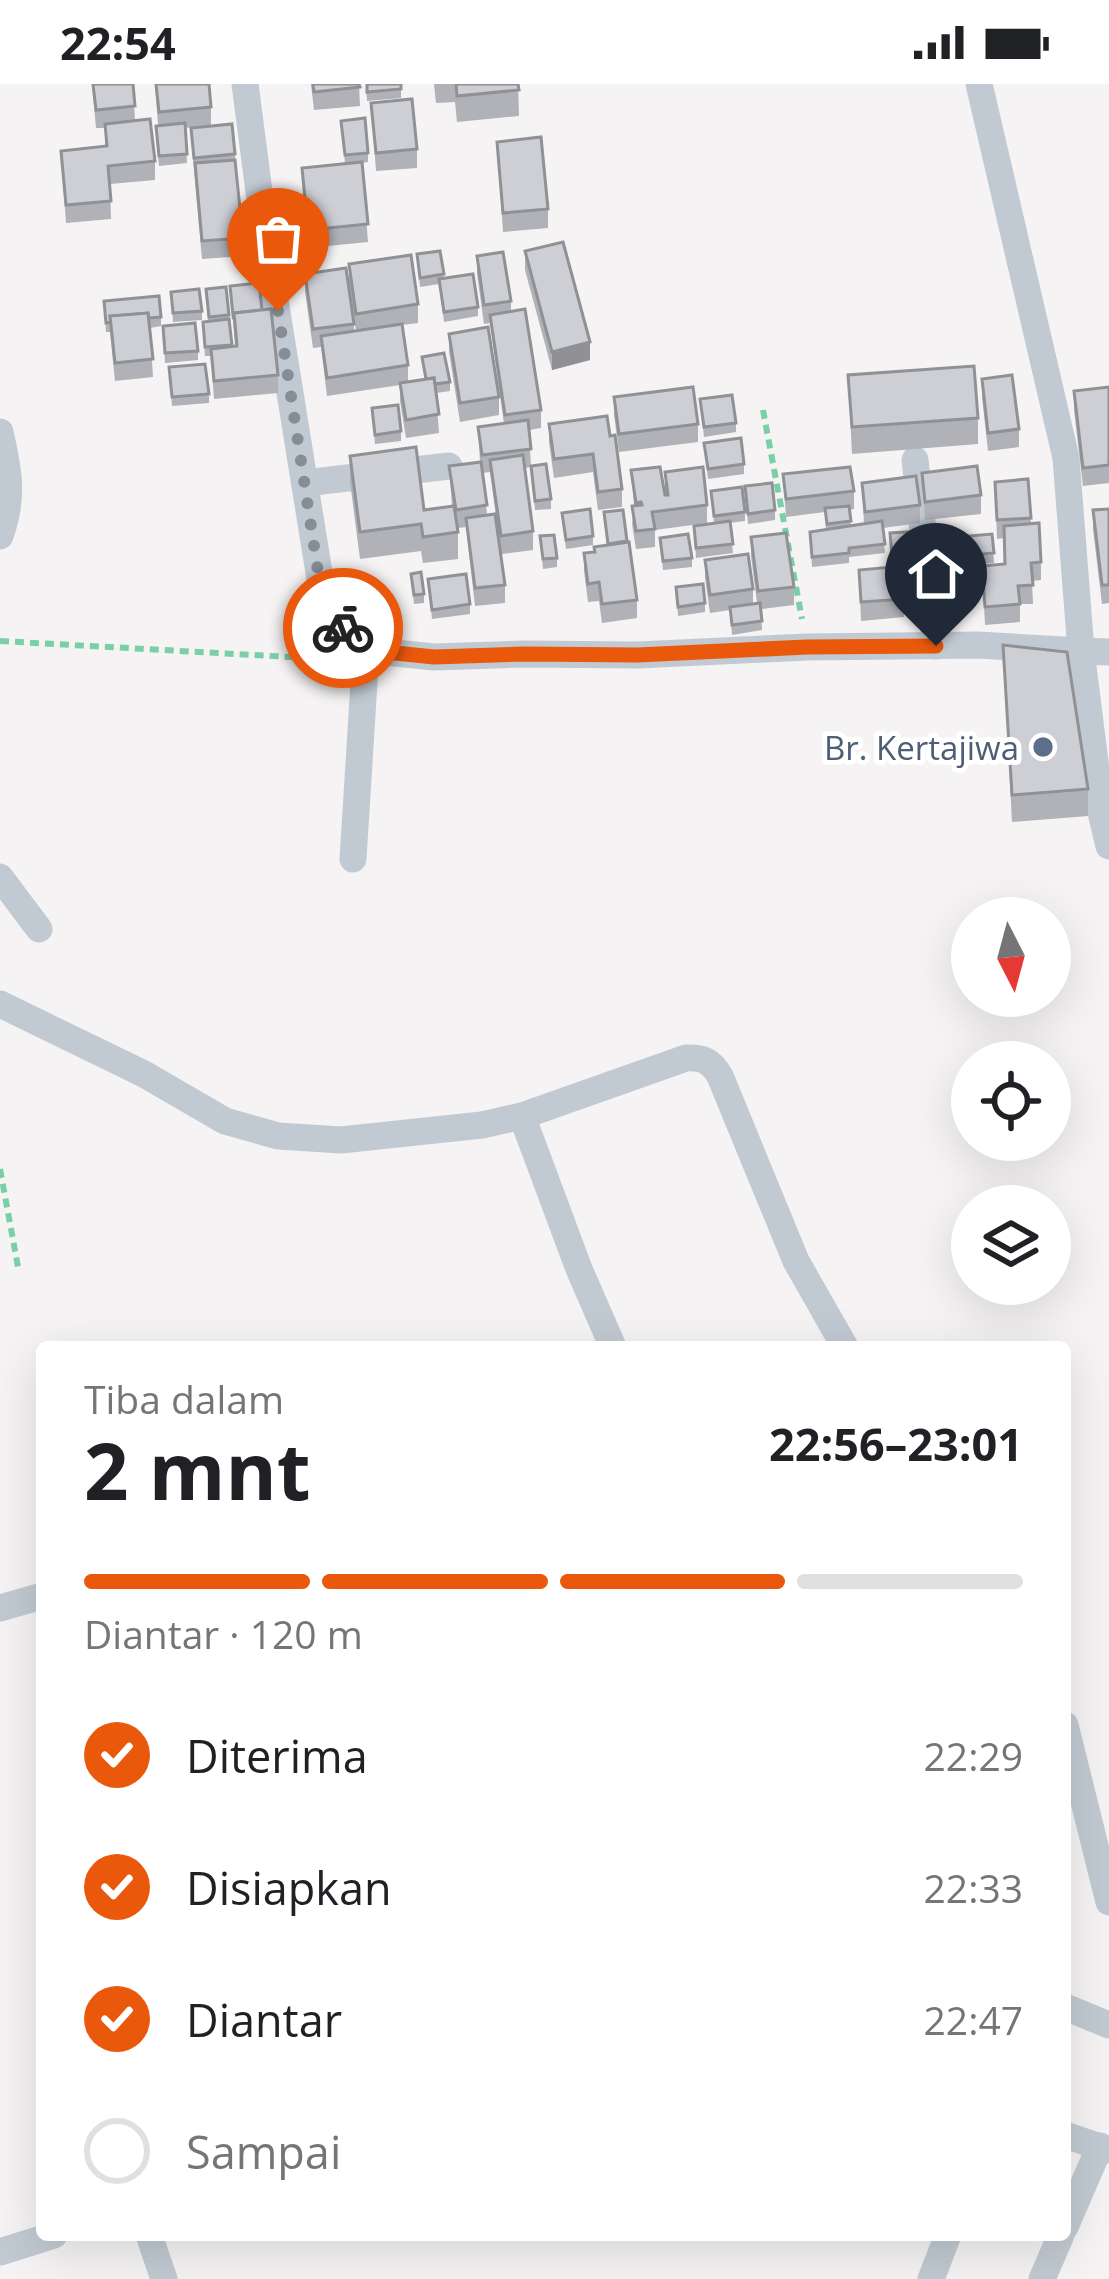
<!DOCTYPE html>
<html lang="id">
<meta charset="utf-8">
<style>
body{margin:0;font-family:"Open Sans",sans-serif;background:#f6f6f6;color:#202124;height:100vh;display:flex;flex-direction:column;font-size:45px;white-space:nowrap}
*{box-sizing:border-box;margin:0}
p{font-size:39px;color:#757577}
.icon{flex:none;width:66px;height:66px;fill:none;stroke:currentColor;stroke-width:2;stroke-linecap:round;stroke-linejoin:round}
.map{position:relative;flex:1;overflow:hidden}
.sheet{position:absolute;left:36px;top:1257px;width:1035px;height:900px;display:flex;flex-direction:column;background:#fff;border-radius:12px;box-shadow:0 12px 48px #0002}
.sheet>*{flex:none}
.needle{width:78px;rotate:174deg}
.controls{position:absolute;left:951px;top:813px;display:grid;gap:24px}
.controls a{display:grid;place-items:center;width:120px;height:120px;border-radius:50%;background:#fff;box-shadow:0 12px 48px #0002;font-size:60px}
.pin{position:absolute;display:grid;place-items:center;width:102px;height:102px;color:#fff;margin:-123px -51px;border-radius:50% 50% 50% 0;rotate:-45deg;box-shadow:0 0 12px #0007}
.pin .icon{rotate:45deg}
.courier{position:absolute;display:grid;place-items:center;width:120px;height:120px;margin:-60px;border:9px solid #ea580c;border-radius:50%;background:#fff;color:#222;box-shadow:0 3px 15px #0007}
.overview em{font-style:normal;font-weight:700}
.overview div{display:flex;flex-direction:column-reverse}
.overview{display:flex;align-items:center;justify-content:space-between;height:204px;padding:0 48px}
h1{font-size:78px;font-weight:700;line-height:90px}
.bar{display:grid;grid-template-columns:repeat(4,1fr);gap:18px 12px;align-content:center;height:144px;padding:0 48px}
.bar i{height:15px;border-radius:9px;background:#e0e0e0}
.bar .active{background:#ea580c}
.bar p{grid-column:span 4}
ol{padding:0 48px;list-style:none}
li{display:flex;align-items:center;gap:36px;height:132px}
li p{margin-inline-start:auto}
li .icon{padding:12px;border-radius:50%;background:#ea580c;color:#fff;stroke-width:4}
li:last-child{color:#757577}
li i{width:66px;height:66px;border:6px solid #e0e0e0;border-radius:50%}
.status{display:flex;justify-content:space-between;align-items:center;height:84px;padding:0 60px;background:#fff;direction:ltr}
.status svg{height:33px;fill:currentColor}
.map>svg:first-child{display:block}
</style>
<div class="status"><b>22:54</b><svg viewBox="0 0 49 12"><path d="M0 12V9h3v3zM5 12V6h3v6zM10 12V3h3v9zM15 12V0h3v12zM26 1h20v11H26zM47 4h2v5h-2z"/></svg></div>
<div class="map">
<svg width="1109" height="2195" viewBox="0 0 1109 2195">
<rect width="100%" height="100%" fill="#f5f3f3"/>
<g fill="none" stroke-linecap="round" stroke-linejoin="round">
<g stroke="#7ad0a6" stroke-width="6" stroke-dasharray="9 6" stroke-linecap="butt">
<polyline points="763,326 802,535"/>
<polyline points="0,557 290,573 302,572 318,561"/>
<polyline points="0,1085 18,1183"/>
</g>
<g stroke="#c1cad2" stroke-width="27">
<polyline points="245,0 265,154 321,501 336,540 366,566 434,573 524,570 638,571 807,563 897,562 978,561 1081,567 1102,733 1109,762"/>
<polyline points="979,0 1066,374 1081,567 1109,568"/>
<path d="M0 348C9 388 14 412 0 452"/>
<polyline points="915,376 936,562"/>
<polyline points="305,399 449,382"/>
<polyline points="353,775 366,566"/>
<polyline points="0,793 39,845"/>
<path d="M0 920 144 990 225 1037 278 1052 341 1056 482 1041 522 1032 686 974C703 973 711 977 720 992L796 1177 845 1263"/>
<polyline points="522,1032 579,1185 613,1263"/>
<polyline points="0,1524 42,1512"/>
<polyline points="1065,1641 1109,1818"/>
<polyline points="1065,1923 1109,1941"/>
<polyline points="1065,2051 1109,2066"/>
<polyline points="1065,2143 1100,2062"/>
<polyline points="149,2151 164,2195"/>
<polyline points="0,2168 54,2151"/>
<polyline points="931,2195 948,2151"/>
<polyline points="1042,2195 1061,2151"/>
</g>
</g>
<g fill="#b0b2b7">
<polygon points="92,0 133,0 135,37 155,77 155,96 110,100 111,135 66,139 61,67 105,63 105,44 96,44"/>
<polygon points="155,0 211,23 211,41 185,44 187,79 159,82 156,51 156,42 158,41"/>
<polygon points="311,0 359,0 360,22 314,26"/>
<polygon points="366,0 401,0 401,14 367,17"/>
<polygon points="434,0 518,0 519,32 457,38 455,18 436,19"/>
<polygon points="371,19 417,65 417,84 376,87"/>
<polygon points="341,37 368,69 368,78 362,79 368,158 308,164 302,84 345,80"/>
<polygon points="232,40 243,154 243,172 202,175 191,53"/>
<polygon points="497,58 548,125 548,144 503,148"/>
<polygon points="440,167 444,195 478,223 478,232 444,238 439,200 420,203 417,170"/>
<polygon points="525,167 590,276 552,286 525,186"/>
<polygon points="477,172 511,217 511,228 541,326 541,344 529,346 531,382 551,415 551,425 535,426 531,383 524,384 533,447 533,466 501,470 490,388 483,389 487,431 505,501 505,519 475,522 466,443 458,444 458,475 423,479 421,467 360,475 350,398 350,372 424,426 452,422 449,382 480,378 478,343 504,340 490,239 484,240 477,190"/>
<polygon points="349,180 418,220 418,239 402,241 408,281 408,298 425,295 422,273 450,298 450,307 436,309 439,349 406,354 400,317 400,301 327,312 321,263 313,264 305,208 305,190 354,240 354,247 356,247 349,199"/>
<polygon points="230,202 262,226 278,291 278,309 214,315 211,272 205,272 203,247 208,238 206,205 229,231 232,262 235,262"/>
<polygon points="171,208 202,227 202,236 173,238"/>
<polygon points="104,217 161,233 161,242 150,244 153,293 115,297 110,248 106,248"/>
<polygon points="163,242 198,267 198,276 165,279"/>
<polygon points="449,250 499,313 499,331 460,338 449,268"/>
<polygon points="169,283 209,310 209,319 172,322"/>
<polygon points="848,291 978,334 978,360 852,370"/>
<polygon points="982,295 1019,345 1019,363 988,367 982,313"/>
<polygon points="1109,303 1109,399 1083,402 1074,326 1074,307"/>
<polygon points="614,313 698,340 698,358 619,368 614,331"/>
<polygon points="700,315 736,339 736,348 704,353"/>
<polygon points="372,324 401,347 401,357 375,360"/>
<polygon points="549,340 610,352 622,405 622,423 598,426 593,388 554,394 549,358"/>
<polygon points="704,359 744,380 744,390 708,395"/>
<polygon points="631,386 665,411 665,388 707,421 707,439 655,446 655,463 636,465 632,440 634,422"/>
<polygon points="922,389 981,411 981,430 925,436"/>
<polygon points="783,390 854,407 854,425 849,426 851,442 864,440 862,399 920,421 920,439 883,444 885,469 849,473 849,479 812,483 810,448 826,446 825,428 786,433"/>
<polygon points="1028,395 1031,440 1041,478 1041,496 1032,497 1033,520 1020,520 1020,538 985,541 982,482 1004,480 1004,454 997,455 995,398"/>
<polygon points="745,402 775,426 775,436 748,440"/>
<polygon points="711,407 745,428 745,437 730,439 733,469 696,474 694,442 714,439"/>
<polygon points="1109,425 1109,519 1102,520 1093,445 1093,426"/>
<polygon points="604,428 637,516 637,534 602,539 599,517 588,518 584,487 584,469 594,468 607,461"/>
<polygon points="562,429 593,452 593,461 566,465"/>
<polygon points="890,449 927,507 927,525 904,526 904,533 861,537 859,486 891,483"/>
<polygon points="992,450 994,479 959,481 957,453"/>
<polygon points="540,452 557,474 557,483 543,485"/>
<polygon points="751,453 794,503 794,521 761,525 762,546 732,551 730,526 710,529 705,494 705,476 753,505 753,520 757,519 751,472"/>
<polygon points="660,454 692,474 692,483 663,486"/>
<polygon points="411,490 424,510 424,519 414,520"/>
<polygon points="428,495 470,520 470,530 432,535"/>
<polygon points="676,503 705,519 705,528 678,532"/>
<polygon points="1003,561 1088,705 1088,732 1012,738"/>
</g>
<polygon fill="#909195" points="590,258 590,276 552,286 552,268"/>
<g fill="#cdcfd5" stroke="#909195" stroke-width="3">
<polygon points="93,0 133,0 135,22 96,26"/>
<polygon points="156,0 209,0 211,23 159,28"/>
<polygon points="313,0 359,0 360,3 314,8"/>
<polygon points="367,0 401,0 401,5 367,8"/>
<polygon points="456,0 518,0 519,6 457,12"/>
<polygon points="412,15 417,65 376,69 371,19"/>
<polygon points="365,34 368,69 345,71 341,37"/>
<polygon points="150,35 155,77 108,82 111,117 66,121 61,67 107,62 105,40"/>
<polygon points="185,39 187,70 159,72 156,42"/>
<polygon points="232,40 235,70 194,74 191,44"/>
<polygon points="541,53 548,125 503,129 497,58"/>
<polygon points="235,76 243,154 202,157 195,79"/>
<polygon points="362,78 368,140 308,146 302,84"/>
<polygon points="563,158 590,258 552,268 525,167"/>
<polygon points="440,167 444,190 420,194 417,170"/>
<polygon points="503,168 511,217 484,221 477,172"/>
<polygon points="411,171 418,220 356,230 349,180"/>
<polygon points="346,184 354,240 313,245 305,190"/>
<polygon points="473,190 478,223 444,228 439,195"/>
<polygon points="259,199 262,226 234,229 233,231 230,202"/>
<polygon points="226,203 229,231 209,233 206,205"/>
<polygon points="199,205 202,227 173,229 171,208"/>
<polygon points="159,212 161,233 149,234 148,229 110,232 111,238 106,239 104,217"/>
<polygon points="271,225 278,291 214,297 211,265 237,262 234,229"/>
<polygon points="525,225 541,326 505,331 490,231"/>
<polygon points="148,229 153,275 115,279 110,232"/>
<polygon points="229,235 232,261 205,263 203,238"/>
<polygon points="195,239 198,267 165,269 163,242"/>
<polygon points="402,240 408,281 327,294 321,252"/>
<polygon points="488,243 499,313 460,319 449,250"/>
<polygon points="444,269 450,298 435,300 434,294 426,295 422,273"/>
<polygon points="205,280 209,310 172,313 169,283"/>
<polygon points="974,282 978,334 852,343 848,291"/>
<polygon points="1012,291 1019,345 988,349 982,295"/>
<polygon points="434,294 439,330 406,336 400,299"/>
<polygon points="693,303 698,340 619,350 614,313"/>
<polygon points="1109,303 1109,381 1083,384 1074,307"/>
<polygon points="732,311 736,339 704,343 700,315"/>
<polygon points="398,321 401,347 375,351 372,324"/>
<polygon points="607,332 610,352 615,351 622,405 598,408 593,370 554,375 549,340"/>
<polygon points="528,336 531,365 482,371 478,343"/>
<polygon points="741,354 744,380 708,385 704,359"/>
<polygon points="416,363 424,426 454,422 458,448 423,453 421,440 360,448 350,372"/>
<polygon points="523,371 533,447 501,452 490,376"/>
<polygon points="481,378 487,421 456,426 449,382"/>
<polygon points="546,380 551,415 535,417 531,382"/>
<polygon points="977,382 981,411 925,418 922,389"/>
<polygon points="660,383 665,411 668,411 665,388 703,383 707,421 652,428 655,445 636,447 632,422 642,421 641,418 636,419 631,386"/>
<polygon points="850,383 854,407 786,415 783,390"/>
<polygon points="916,392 920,421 865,428 862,399"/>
<polygon points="1028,395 1031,434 997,436 995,398"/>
<polygon points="772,399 775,426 748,430 745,402"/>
<polygon points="742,403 745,428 714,432 711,407"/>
<polygon points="849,422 851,437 827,440 825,424"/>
<polygon points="590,425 593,452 566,456 562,429"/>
<polygon points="1109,425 1109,501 1102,501 1093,426"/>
<polygon points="623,426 627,457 608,460 604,428"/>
<polygon points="495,430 505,501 475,504 466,434"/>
<polygon points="730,437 733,460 696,464 694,442"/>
<polygon points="882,437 885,460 849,464 849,469 812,473 810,448"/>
<polygon points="1039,439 1041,478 1031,479 1033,501 1018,502 1020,520 985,523 982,482 1005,480 1004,442"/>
<polygon points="922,447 927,507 904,508 904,515 861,518 859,486 893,483 890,449"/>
<polygon points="786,449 794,503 758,507 751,453"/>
<polygon points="688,450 692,474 663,477 660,454"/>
<polygon points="992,450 994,469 959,472 957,453"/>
<polygon points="554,451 557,474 543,475 540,452"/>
<polygon points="629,458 637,516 602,520 599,498 588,500 584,469 595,468 594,463"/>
<polygon points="748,470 753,505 710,511 705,476"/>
<polygon points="421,488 424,510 414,511 411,490"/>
<polygon points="466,490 470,520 432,526 428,495"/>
<polygon points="703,500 705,519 678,523 676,503"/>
<polygon points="760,519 762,537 732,541 730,523"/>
<polygon points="1003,561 1067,568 1088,705 1012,711"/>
</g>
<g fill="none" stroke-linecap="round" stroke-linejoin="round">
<polyline stroke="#868d94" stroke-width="12" stroke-dasharray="0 21.6" points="278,227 320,501 336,540 343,544"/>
<polyline stroke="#ea580c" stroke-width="15" points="343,544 366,566 434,573 524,570 638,571 807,563 936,562"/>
</g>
<circle fill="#5c6f8a" stroke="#fff" stroke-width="4.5" cx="1043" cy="663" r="12"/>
<g text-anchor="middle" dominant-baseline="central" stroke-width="10" stroke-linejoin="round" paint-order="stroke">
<g font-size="33" fill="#4e5e75" stroke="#fff" text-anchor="end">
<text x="1019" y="663">Br. Kertajiwa</text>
</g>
</g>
</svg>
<div class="controls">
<a><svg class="needle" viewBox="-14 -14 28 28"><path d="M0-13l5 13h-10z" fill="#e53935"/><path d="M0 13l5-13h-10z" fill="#757577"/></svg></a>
<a><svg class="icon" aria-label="locate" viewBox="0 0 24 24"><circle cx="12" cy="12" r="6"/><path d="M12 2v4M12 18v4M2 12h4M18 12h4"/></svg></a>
<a><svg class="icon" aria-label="layers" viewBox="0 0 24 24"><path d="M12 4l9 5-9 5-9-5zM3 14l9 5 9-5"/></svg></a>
</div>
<div class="pin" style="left:278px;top:227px;background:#ea580c"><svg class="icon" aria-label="bag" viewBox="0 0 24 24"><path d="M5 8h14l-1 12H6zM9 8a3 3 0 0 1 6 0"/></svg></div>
<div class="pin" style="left:936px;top:562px;background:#1f2937"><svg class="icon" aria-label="home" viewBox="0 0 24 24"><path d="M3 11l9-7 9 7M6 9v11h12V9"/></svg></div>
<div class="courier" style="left:343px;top:544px"><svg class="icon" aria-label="bike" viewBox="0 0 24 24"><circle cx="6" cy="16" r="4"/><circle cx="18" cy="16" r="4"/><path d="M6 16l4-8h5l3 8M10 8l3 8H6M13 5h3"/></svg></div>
<section class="sheet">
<div class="overview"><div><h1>2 mnt</h1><p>Tiba dalam</p></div><em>22:56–23:01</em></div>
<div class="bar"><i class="active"></i><i class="active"></i><i class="active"></i><i></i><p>Diantar · 120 m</p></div>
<ol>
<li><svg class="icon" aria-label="check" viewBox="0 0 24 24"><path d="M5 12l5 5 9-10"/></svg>Diterima<p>22:29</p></li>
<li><svg class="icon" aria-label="check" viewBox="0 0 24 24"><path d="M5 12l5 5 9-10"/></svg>Disiapkan<p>22:33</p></li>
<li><svg class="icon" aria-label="check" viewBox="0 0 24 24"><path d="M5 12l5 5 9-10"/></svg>Diantar<p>22:47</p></li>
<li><i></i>Sampai</li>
</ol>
</section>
</div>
